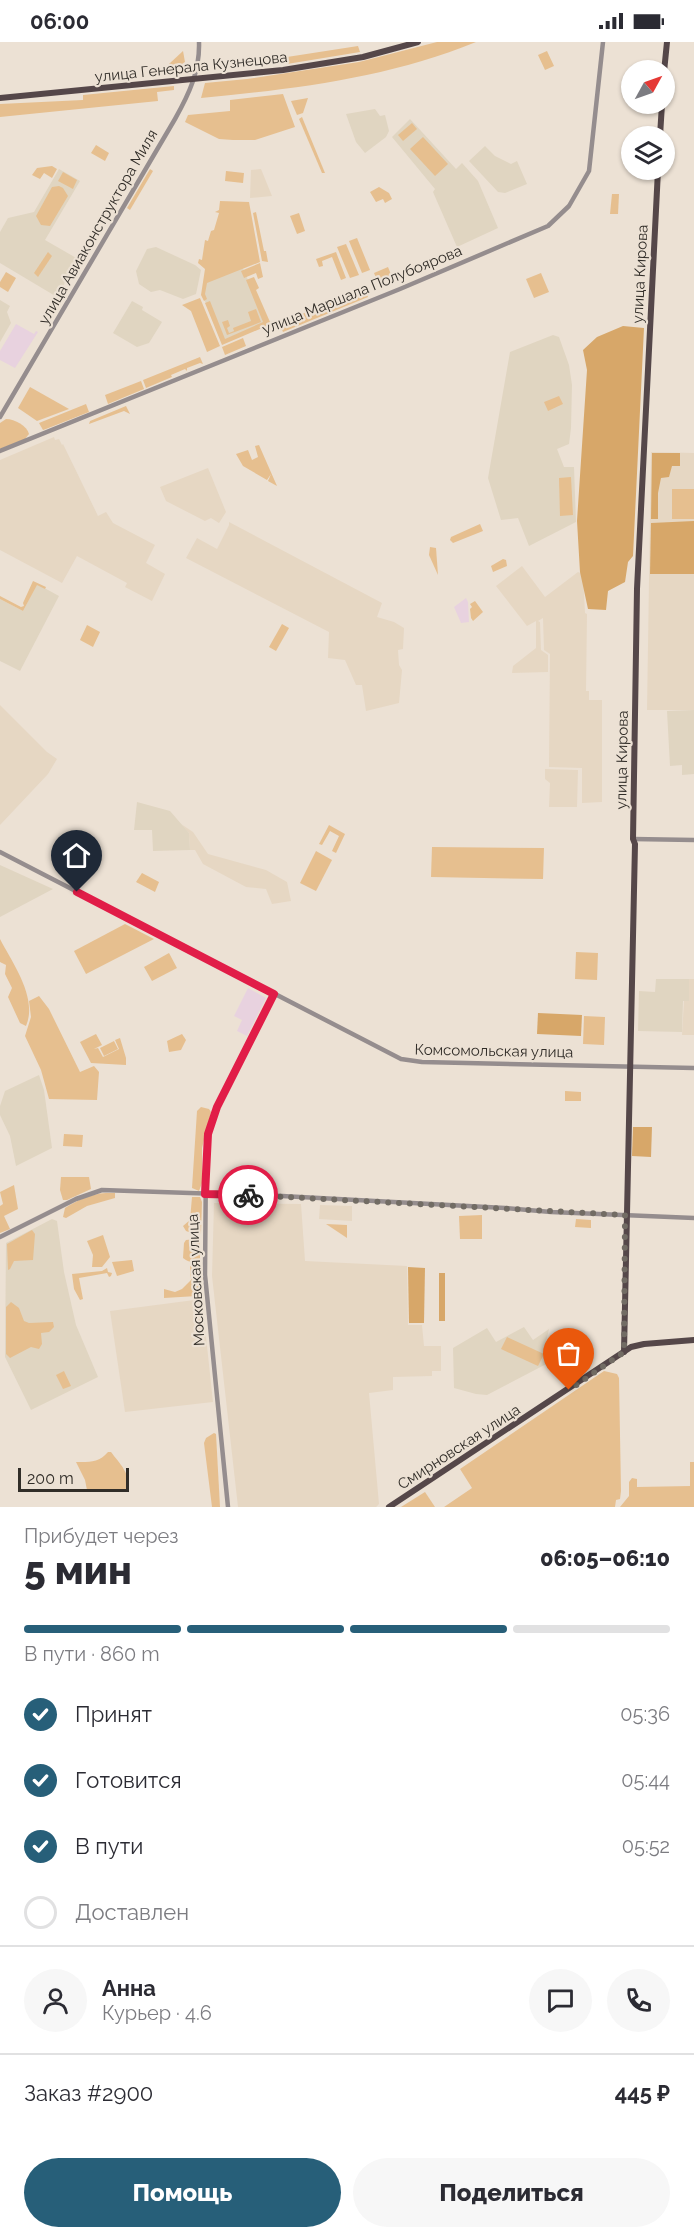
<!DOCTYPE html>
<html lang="ru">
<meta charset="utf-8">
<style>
body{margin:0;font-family:Raleway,sans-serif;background:#f7f7f7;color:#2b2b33;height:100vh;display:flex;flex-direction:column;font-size:22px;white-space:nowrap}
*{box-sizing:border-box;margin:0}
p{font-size:20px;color:#7c7c81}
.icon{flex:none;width:33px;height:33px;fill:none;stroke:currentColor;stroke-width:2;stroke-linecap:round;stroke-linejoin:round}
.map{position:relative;height:1465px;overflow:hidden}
.details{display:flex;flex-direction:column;background:#fff;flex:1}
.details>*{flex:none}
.needle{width:39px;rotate:50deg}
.tools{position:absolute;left:621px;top:18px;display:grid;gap:12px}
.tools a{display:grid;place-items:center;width:54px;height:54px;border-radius:50%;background:#fff;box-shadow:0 2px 4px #0004;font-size:30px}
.scale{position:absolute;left:18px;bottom:15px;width:111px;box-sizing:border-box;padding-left:6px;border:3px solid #312d28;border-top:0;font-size:16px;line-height:21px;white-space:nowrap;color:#312d28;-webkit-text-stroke:4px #ece1d4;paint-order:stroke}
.pin{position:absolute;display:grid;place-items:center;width:51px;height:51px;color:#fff;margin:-62px -26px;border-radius:50% 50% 50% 0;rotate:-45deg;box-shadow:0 0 6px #0007}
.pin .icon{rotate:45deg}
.courier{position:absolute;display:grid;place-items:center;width:60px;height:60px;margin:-30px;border:4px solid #e11d48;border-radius:50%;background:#fff;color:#222;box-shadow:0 2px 8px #0007}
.head em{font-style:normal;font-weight:800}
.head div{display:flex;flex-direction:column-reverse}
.head{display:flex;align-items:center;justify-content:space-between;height:102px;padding:0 24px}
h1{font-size:39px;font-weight:800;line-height:45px}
.bar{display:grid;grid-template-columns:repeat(4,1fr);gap:9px 6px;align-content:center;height:72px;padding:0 24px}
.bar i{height:8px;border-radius:4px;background:#e1e1e2}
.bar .active{background:#275f79}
.bar p{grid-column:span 4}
.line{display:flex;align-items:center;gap:15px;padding:0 24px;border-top:2px solid #e1e1e2}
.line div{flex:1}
.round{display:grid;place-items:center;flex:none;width:63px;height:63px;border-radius:32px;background:#f7f7f7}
ol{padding:0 24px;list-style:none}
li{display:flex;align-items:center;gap:18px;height:66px}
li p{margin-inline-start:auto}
li .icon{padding:6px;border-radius:50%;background:#275f79;color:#fff;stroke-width:4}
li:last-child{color:#7c7c81}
li i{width:33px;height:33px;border:3px solid #e1e1e2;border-radius:50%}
.primary-button{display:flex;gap:12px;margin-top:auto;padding:12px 24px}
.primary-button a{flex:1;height:69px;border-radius:36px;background:#275f79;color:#fff;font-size:24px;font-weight:800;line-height:69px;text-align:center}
.primary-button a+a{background:#f7f7f7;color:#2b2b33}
.status{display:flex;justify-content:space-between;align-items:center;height:42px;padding:0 30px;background:#fff;direction:ltr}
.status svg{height:16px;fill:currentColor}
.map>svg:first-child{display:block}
</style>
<div class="status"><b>06:00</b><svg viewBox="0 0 49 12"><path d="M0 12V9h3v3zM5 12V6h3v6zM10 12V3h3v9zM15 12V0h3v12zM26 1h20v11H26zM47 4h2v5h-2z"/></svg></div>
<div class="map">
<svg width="694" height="1465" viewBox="0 0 694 1465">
<rect width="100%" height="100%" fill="#ece1d4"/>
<g fill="#e8d2df">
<polygon points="16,282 34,292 36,289 38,290 15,326 0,318 0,309"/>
<polygon points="466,556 468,560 469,580 461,581 454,565"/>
<polygon points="248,946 266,956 247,994 237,989 242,978 234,974"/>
</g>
<g fill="#e6d7c3">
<polygon points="261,127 272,154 250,156 251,128"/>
<polygon points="54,395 55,398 59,397 62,403 63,402 98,474 106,470 113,481 155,503 146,521 165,532 152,559 125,545 127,541 77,514 62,541 0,508 0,418"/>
<polygon points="651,410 694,411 694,668 647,668"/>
<polygon points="208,426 226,470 219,481 211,476 205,479 166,459 160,445"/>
<polygon points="229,480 382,561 377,575 394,580 404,586 403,607 398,608 399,623 402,628 399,661 366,669 362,643 356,643 345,618 328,616 329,590 186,516 197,496 217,507 229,483"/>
<polygon points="522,524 545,555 578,530 583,532 585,571 587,572 586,649 589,649 589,658 602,658 602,760 582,761 582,726 549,725 550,612 544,608 543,576 538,579 540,580 541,608 548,613 548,630 512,631 513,624 536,606 536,579 527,584 496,544"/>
<polygon points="0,663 47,710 57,717 48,732 0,783"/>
<polygon points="545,727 578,728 577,765 549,765 550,741 545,737"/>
<polygon points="181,782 193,790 208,812 266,828 287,840 291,859 272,862 266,847 246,845 203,822 195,808 190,808 189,791"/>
<polygon points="689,937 694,937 694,993 682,993 684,959 689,959"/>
<polygon points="214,1161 301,1162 305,1219 407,1224 408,1283 422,1283 424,1304 441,1304 441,1329 432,1329 432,1334 393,1335 393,1348 369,1351 379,1462 376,1465 238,1465 212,1234"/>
<polygon points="320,1163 352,1164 352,1179 319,1177"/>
<polygon points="202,1257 213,1360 125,1370 110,1269"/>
</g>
<g fill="#e0d5c1">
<polygon points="375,67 380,74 385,73 389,89 386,95 365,111 356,100 346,72"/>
<polygon points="410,77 456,127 462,121 478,139 498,186 457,205 433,150 435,147 392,95"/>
<polygon points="485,104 495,114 511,122 517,119 527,142 505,151 498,150 469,119"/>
<polygon points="59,127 80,139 45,198 78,217 57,255 0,221 0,190 8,176 34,170"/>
<polygon points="156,205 195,223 201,228 196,252 183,257 160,248 151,250 139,242 136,229 147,207"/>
<polygon points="242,224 266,280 221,299 202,252 208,227"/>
<polygon points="0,258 10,264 7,270 11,281 0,300"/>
<polygon points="132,259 143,265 142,268 162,280 149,301 137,305 113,291"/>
<polygon points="553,293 559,295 569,323 572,343 571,386 569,402 557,407 564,425 574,425 576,480 529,504 518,476 501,478 488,436 510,310"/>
<polygon points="37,542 59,554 20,629 0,619 0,557 23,569"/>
<polygon points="694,668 694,732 682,733 682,723 670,724 667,669"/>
<polygon points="137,760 170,769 189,791 190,808 153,809 152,788 134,788"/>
<polygon points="0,823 53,847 0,875"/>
<polygon points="656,937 689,937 689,959 683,959 682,990 638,989 639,949 655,950"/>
<polygon points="39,1033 44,1048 52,1106 16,1124 10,1094 0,1073 0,1064 5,1049"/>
<polygon points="52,1177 57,1179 64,1230 76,1283 98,1335 31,1368 5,1315 6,1201"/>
<polygon points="524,1285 533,1298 549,1287 545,1304 554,1318 487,1353 476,1352 454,1346 453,1306 487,1286 496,1300"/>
</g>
<g fill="#e6bf8f">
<path d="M437 0H476C388 36 295 47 201 56L205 41 247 37 359 20Z"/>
<polygon points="358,4 360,10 287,22 287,15"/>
<polygon points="183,9 185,20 179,24 171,24 169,22"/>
<polygon points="547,9 554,24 545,28 538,13"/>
<polygon points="174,44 174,48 157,50 158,59 0,75 0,62 83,58 83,53"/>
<polygon points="283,52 295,85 255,98 233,98 219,97 185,80 188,73 230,69 230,58"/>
<polygon points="308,56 303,71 297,73 291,59"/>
<polygon points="302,75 325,131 322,131 299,77"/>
<polygon points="412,81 417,87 403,99 398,93"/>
<polygon points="423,95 448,122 435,134 410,107"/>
<polygon points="96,103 109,111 105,119 91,111"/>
<polygon points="52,124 57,127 52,136 44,131 40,137 32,133 37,126"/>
<polygon points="150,127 153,129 130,168 127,166"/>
<polygon points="226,129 244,131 243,141 225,139"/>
<polygon points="63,130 77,138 73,147 58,139"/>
<polygon points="59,144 63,146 68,154 50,184 41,183 36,174 52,145"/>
<polygon points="379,145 389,151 392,157 385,161 383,157 376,160 370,150"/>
<polygon points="612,152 619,152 618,172 610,172"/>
<polygon points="220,159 249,160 260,220 207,241 205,252 207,257 204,259 201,253 205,227 198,221 199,217 202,218 205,198 208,199 211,189 214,188 219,171 215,170 219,168"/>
<polygon points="256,170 264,209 266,209 268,220 262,219 253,171"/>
<polygon points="299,171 305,189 297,192 290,174"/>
<polygon points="357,196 370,228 362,231 349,199"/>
<polygon points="346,202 359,233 350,236 337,205"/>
<polygon points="48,210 52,214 38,235 34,231"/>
<polygon points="336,210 346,236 341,238 332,215 322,219 323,224 319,225 316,217"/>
<polygon points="260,221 263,235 258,237 256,231 244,236 241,229"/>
<polygon points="388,225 392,235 378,240 374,231"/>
<polygon points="6,230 16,236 8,250 0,245 0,240"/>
<polygon points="541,231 549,250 534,256 526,237"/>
<polygon points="254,235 259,246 256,248 270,280 273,279 274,281 222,303 205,261 210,259 225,297 263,280 246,238"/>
<polygon points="365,247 368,255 283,290 279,281"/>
<polygon points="200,256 220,304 207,310 191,269 182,263"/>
<polygon points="256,267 261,280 227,293 222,280 228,278 230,284 227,286 229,291 234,289 233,286 251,279 248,270"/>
<polygon points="243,296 246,304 225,313 222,305"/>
<polygon points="200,315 203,322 200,321 187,326 187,329 185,327 171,333 172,335 146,346 143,338"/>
<polygon points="141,339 144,347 108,362 105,353"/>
<polygon points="30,345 69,367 37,379 18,366"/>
<polygon points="559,354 563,362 548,369 544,360"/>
<polygon points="86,362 89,370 46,387 43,388 39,381"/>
<polygon points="126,364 130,372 124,369 89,382 90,379"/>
<path d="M6 377C15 377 27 384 29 392L25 397 0 407V381Z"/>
<polygon points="259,403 277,444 268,439 271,432 267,438 243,424 236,412 248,408 252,418 258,415 255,404"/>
<polygon points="571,435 573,473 560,474 559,436"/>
<rect x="672" y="447" width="22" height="30"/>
<polygon points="480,482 483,489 453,501 450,498 451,495"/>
<polygon points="430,505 436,506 438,533 429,513"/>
<polygon points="503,517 506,518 507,524 493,530 491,524"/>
<polygon points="33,539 46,545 45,547 37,543 23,569 0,557 0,554 21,565 24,564 23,561"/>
<polygon points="475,559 483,570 473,579 471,576 470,567 472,565 470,562"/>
<polygon points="282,582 289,586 276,609 269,605"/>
<polygon points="87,583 100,590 93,605 80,598"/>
<polygon points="329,783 345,792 336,811 332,809 339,794 330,789 322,803 319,802"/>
<polygon points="432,805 544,806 543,837 431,835"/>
<polygon points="316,809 332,818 316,849 300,841"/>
<polygon points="142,831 159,840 155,850 136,840"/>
<polygon points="125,882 154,897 86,932 74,909"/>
<path d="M0 897C13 922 38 956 26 984L20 981 8 955 12 946 5 932 6 923 0 920Z"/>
<polygon points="576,910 598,911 597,938 575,937"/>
<polygon points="169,911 177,926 152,939 144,925"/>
<polygon points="39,954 49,967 80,1030 87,1027 84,1017 87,1027 94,1024 99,1030 97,1058 49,1057 41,1028 25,994 31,975 29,959"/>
<polygon points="584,974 605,975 604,1003 583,1002"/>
<polygon points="96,992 102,1003 94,1007 98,1006 103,1015 119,1007 115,998 120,996 126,1016 126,1023 91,1021 80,1000"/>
<polygon points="182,992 186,998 181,1008 169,1010 167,999"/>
<polygon points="114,999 118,1007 104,1014 100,1006"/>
<polygon points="565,1049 581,1050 581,1059 565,1059"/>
<polygon points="201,1065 209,1067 211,1070 202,1106 202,1141 199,1149 192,1146 197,1069"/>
<polygon points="64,1092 83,1093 82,1105 63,1104"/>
<polygon points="61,1135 89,1135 91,1147 67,1158 63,1158 60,1148"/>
<polygon points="14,1143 18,1167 4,1174 10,1187 0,1191 0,1164 3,1162 0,1150"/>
<path d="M106 1151H115V1156L87 1164 66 1176 63 1175 65 1166C78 1158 90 1152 106 1151Z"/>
<polygon points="192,1155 200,1155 202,1160 201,1191 197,1193 186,1189 183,1184 190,1178"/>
<polygon points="482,1173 482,1197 460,1197 459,1174"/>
<polygon points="576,1177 591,1178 591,1186 575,1185"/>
<polygon points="326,1182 347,1183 347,1196"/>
<polygon points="32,1188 35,1192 33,1218 14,1219 10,1227 8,1228 7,1202"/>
<polygon points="103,1193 110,1215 102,1225 92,1225 93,1213 87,1199"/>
<path d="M196 1197 200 1198V1218C194 1221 189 1221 183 1216L184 1201 186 1198Z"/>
<polygon points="132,1218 134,1229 117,1234 112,1220"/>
<path d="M198 1223C204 1230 204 1247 197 1254L164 1256V1247L175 1250 182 1247 191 1238 190 1224Z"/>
<polygon points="107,1226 108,1230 112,1231 111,1234 109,1235 107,1231 79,1236 83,1257 80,1258 74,1247 72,1232 102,1229"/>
<polygon points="11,1260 19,1266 24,1279 29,1281 53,1280 54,1285 49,1290 41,1291 42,1302 39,1307 31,1305 10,1316 6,1312 6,1265"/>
<polygon points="507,1295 544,1312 538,1324 501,1307"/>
<polygon points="64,1329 71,1344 63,1347 56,1333"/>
<polygon points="604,1329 617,1332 619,1336 621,1449 620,1457 616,1458 615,1465 444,1465 472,1446 460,1427"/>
<polygon points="214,1391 216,1392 220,1465 212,1465 204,1401 206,1396"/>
<path d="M108 1410H111C119 1421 132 1432 127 1448H87L85 1438 76 1420C89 1420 99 1421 108 1410Z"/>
<polygon points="690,1420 694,1420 694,1465 620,1465 629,1454 629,1440 632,1436 637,1437 637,1445 690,1444"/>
<polygon points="425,1450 435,1465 401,1465"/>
</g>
<g fill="#d7a769">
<polygon points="623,284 644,286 633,514 628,520 625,540 608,549 606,568 588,567 580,530 577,479 587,328 583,308 597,295"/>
<polygon points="652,411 680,411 680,424 672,424 669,435 661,436 658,451 658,477 651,477"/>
<polygon points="694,479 694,532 650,532 651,481"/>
<polygon points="538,971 582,973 581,994 537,992"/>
<polygon points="633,1085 652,1085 651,1115 632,1114"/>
<polygon points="408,1225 425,1226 424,1281 409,1281"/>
<rect x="439" y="1231" width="6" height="48"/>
</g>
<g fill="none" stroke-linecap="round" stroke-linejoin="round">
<g stroke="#958d8e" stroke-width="4.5">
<path d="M0 375 175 77C189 52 200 29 199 0"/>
<polyline points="0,409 400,247 548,184 569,164 589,129 603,0"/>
<polyline points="633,797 694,798"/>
<polyline points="0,810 401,1017 422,1020 694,1026"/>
<polyline points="0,1195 76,1157 102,1148 282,1154 505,1166 551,1170 694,1176"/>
<polyline points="228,1465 205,1233 206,1116 208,1092 217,1065 274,952"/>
</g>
<g stroke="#554749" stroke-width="6">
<polyline points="664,30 667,0"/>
<polyline points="0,56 283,28 363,15 418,0"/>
<polyline points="660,94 662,62"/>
<polyline points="624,1310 635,802 633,797 637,547 658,128"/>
<polyline points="389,1465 631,1305 644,1302 694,1298"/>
</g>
</g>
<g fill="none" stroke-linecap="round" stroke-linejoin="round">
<polyline stroke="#726c64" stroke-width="6" stroke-dasharray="0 10.8" points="248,1153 625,1173 624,1310 569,1348"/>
<polyline stroke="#e11d48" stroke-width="8" points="77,850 274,952 217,1065 208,1092 205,1152 248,1153"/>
</g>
<g text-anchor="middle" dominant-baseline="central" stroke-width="4.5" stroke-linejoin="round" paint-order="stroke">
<g font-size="15" fill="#312d28" stroke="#ece1d4">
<text transform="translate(191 25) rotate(-6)">улица Генерала Кузнецова</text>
<text transform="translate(98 185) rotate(-60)">улица Авиаконструктора Миля</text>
<text transform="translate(640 232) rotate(-87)">улица Кирова</text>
<text transform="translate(362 248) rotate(-22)">улица Маршала Полубоярова</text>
<text transform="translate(622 718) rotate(-89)">улица Кирова</text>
<text transform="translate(494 1009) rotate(1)">Комсомольская улица</text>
<text transform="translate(196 1238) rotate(-93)">Московская улица</text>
<text transform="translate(459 1405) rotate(-33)">Смирновская улица</text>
</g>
</g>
</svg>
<div class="tools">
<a><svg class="needle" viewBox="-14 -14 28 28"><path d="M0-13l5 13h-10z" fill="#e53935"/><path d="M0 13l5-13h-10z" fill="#7c7c81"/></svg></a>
<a><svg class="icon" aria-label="layers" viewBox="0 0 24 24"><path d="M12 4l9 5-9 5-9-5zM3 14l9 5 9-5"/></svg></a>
</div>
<div class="scale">200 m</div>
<div class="pin" style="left:569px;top:1348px;background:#ea580c"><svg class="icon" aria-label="bag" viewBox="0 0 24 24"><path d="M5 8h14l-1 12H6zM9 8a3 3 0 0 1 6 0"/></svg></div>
<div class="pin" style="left:77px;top:850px;background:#1f2937"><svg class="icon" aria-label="home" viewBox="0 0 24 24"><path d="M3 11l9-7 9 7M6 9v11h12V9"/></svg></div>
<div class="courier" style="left:248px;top:1153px"><svg class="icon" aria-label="bike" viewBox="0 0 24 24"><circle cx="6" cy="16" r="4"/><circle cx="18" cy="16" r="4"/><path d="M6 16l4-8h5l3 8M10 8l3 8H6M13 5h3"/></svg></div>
</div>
<section class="details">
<div class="head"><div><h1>5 мин</h1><p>Прибудет через</p></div><em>06:05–06:10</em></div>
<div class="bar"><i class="active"></i><i class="active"></i><i class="active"></i><i></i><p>В пути · 860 m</p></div>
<ol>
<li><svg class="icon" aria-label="check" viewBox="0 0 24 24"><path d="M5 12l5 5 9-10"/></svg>Принят<p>05:36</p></li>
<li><svg class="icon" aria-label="check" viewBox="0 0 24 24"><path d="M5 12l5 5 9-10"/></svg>Готовится<p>05:44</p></li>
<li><svg class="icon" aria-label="check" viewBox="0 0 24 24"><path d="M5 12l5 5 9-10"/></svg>В пути<p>05:52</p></li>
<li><i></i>Доставлен</li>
</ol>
<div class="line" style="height:108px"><a class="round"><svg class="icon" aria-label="person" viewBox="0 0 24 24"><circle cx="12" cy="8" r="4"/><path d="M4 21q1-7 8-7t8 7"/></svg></a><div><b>Анна</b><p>Курьер · 4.6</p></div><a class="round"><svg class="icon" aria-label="chat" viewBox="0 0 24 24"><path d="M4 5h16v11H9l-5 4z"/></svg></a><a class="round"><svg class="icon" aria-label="phone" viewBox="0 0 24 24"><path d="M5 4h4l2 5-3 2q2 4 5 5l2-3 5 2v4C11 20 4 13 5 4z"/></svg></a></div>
<div class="line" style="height:78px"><div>Заказ #2900</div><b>445 ₽</b></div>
<div class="primary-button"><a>Помощь</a><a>Поделиться</a></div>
</section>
